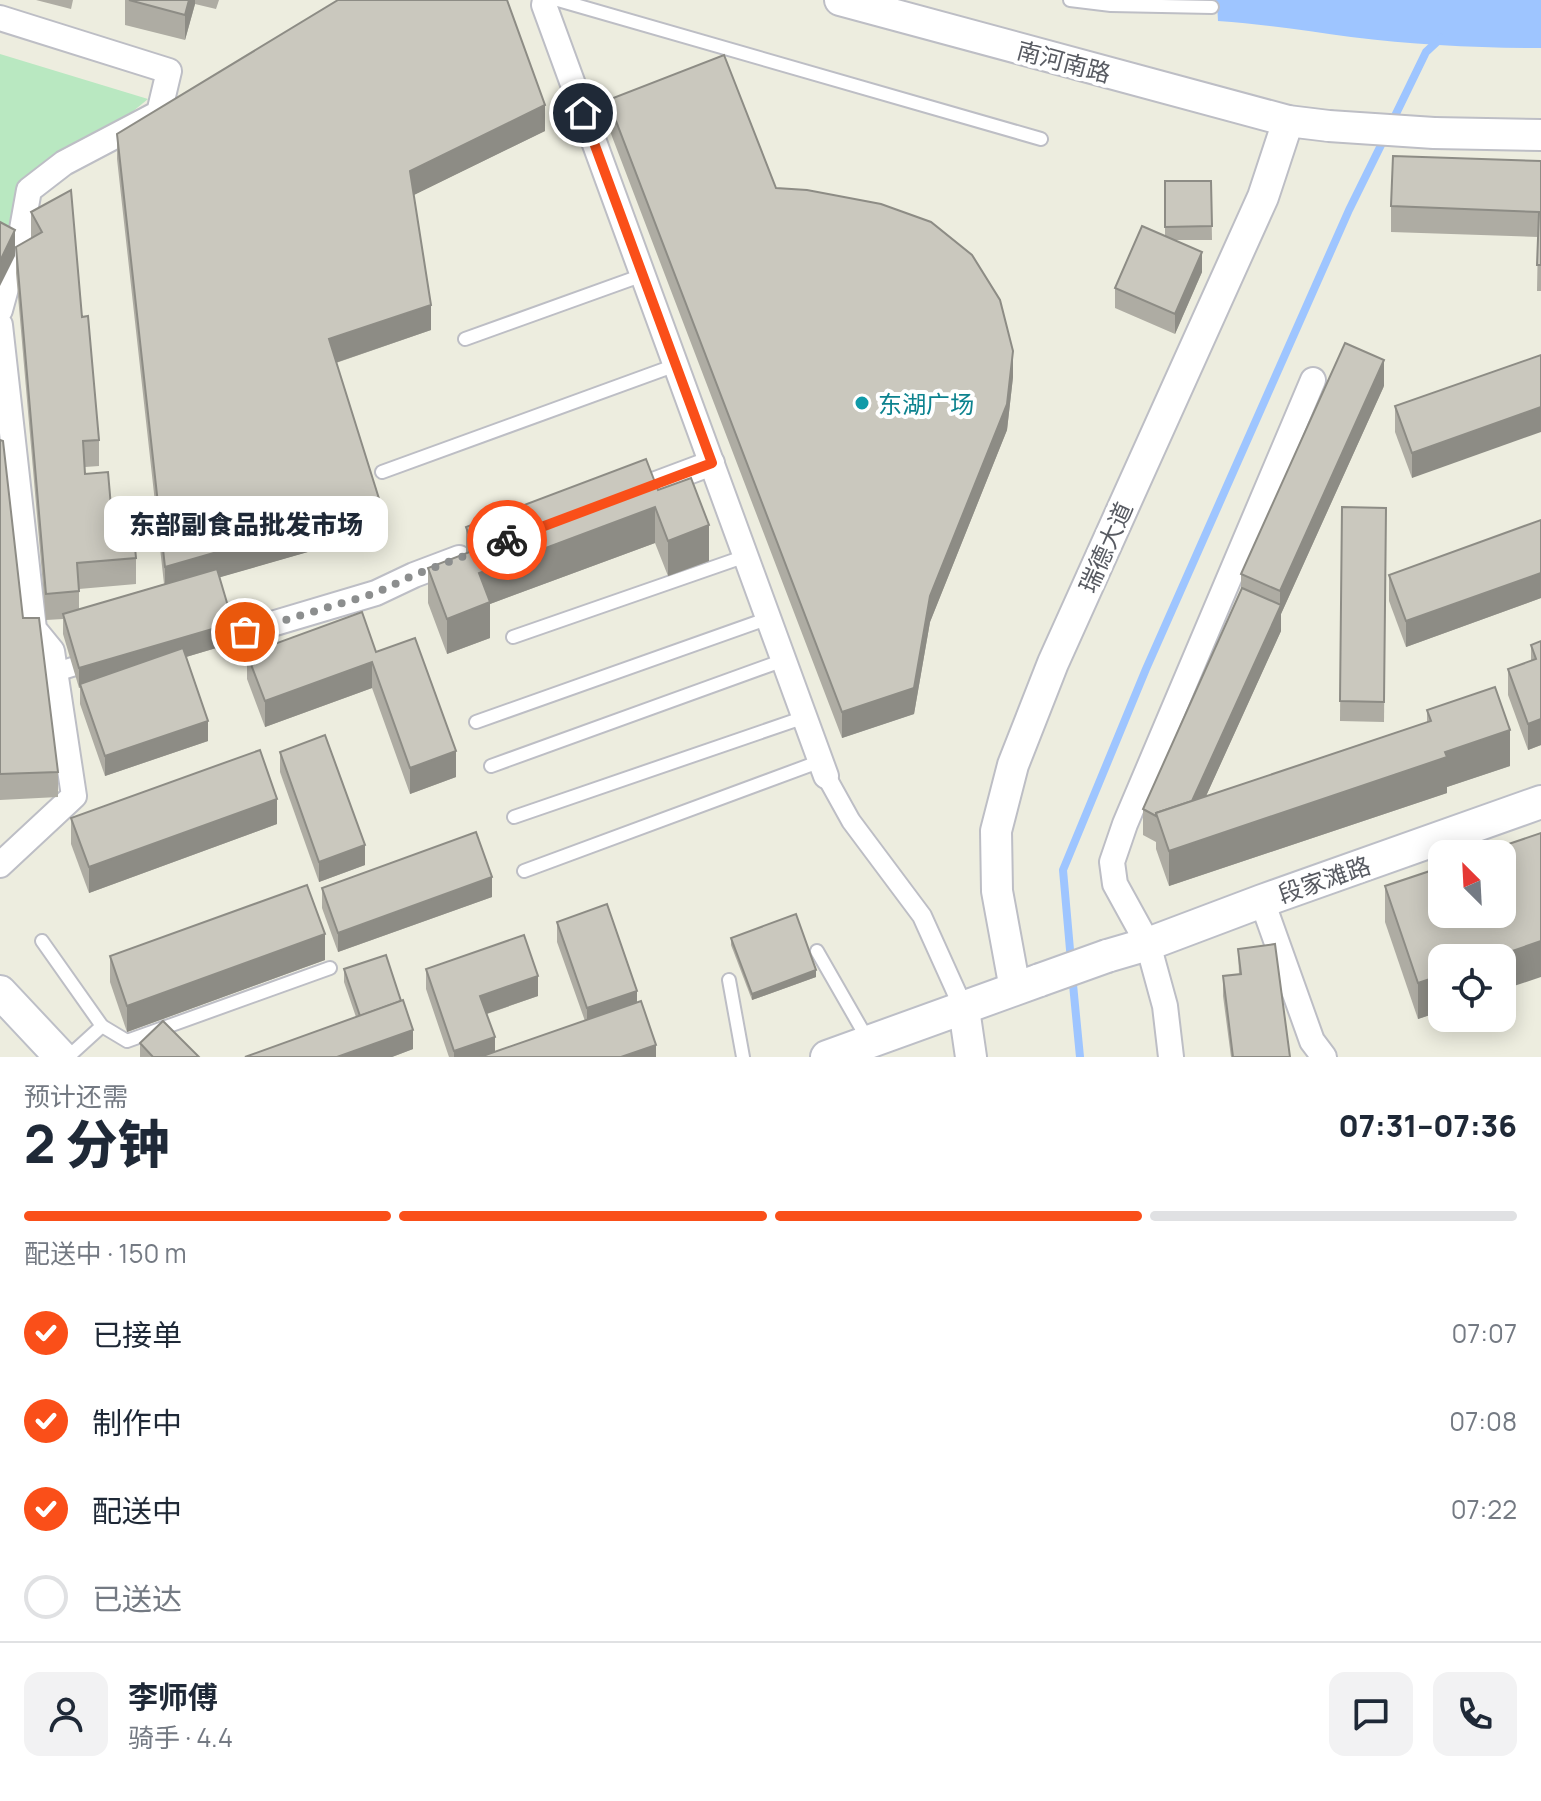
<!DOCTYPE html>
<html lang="zh">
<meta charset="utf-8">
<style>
body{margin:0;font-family:Manrope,"Noto Sans SC",sans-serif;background:#f2f2f3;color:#1f2937;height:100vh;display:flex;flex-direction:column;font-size:30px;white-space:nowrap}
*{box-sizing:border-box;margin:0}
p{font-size:26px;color:#747a83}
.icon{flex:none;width:44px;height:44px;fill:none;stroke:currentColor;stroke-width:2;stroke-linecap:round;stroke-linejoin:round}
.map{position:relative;height:1057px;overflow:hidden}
.panel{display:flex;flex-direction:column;background:#fff;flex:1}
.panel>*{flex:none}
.needle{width:52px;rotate:336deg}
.fabs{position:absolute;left:1428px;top:840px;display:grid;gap:16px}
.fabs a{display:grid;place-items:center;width:88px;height:88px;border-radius:16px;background:#fff;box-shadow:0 4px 20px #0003;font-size:40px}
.pin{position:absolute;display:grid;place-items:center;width:68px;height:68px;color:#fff;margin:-34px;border:4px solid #fff;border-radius:50%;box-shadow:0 2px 8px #0007}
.courier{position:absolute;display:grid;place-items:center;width:80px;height:80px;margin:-40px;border:6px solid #fa4f19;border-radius:50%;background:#fff;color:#222;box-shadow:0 2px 10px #0007}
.bubble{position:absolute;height:56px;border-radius:16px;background:#fff;box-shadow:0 4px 20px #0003;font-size:26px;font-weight:800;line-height:56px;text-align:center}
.overview em{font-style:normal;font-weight:800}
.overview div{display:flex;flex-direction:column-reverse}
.overview{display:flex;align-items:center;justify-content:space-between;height:136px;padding:0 24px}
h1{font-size:52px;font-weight:800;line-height:60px}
.bar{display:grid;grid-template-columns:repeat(4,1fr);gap:12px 8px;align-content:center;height:96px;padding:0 24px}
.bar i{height:10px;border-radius:6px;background:#e0e1e3}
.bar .selected{background:#fa4f19}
.bar p{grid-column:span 4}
.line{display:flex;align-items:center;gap:20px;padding:0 24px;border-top:2px solid #e0e1e3}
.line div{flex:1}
.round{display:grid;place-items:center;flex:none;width:84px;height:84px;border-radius:16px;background:#f2f2f3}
ol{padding:0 24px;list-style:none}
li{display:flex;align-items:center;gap:24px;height:88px}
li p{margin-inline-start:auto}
li .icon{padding:8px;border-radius:50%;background:#fa4f19;color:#fff;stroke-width:4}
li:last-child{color:#747a83}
li i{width:44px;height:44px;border:4px solid #e0e1e3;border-radius:50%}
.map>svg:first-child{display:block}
</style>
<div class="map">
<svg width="1541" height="1057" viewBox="0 0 1541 1057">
<rect width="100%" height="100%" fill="#ededdf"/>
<polygon fill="#b9e8c1" points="0,54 148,99 39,188 9,234 0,229"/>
<path fill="#9ec5ff" d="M1187 0H1541V48C1478 48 1414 45 1351 37 1307 31 1263 24 1218 21L1217 3Z"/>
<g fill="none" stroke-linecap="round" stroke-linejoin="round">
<g stroke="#9ec5ff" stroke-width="8">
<polyline points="1392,122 1426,52 1441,38"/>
<polyline points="1071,961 1063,870 1146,669 1349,210 1386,135"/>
<polyline points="1072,974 1080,1057"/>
</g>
<defs>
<g id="service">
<polyline points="558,0 1041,139"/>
<polyline points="1070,0 1111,5 1212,7"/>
<polyline points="465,339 643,275"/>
<polyline points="382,472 676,365"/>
<polyline points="513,637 746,556"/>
<polyline points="476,722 769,618"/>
<polyline points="491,766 784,660"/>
<polyline points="514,817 805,717"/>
<polyline points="524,871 821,761"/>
<polyline points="42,941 102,1026 68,1057"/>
<polyline points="817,951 868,1040"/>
<polyline points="729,980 743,1057"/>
<polyline points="102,1026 127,1041 330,968"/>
</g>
<g id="pedestrian">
<polyline points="0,677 56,672 95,660"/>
<polyline points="826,776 851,821 922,916 964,1009"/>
</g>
<g id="minor">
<polyline points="545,0 544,5 826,776"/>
<polyline points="0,18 169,71 159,113 64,163 29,190 22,229 22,251 8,281 0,310"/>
<polyline points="0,325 34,629 52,651 74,796 0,865"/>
<polyline points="624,496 712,463"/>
<polyline points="245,632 376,593 414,575 459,558"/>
<polyline points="1262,901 1312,1041 1324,1057"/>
<polyline points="1171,1057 1165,1006 1148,944 1115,884 1112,862 1125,824 1313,380"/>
</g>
<g id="tertiary">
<polyline points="840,0 1288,121 1329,126"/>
<polyline points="1434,133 1541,135"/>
<polyline points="1015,989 997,891 996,831 1013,765 1053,663 1263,197 1288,121"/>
<polyline points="964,1009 971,1057"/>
</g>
<g id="secondary">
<polyline points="1107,956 1148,944 1262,901 1541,802"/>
<polyline points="0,992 61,1057"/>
<polyline points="827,1057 1040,980"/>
</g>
</defs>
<use href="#service" stroke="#bdbec5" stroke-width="16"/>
<use href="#pedestrian" stroke="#bdbec5" stroke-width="22"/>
<use href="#minor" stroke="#bdbec5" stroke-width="28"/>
<use href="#tertiary" stroke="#bdbec5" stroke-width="34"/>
<use href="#secondary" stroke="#bdbfc7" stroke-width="36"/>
<use href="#service" stroke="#fff" stroke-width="12"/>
<use href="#pedestrian" stroke="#fff" stroke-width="18"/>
<use href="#minor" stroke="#fff" stroke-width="24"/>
<use href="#tertiary" stroke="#fff" stroke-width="30"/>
<use href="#secondary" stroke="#fff" stroke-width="32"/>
<defs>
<polyline id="tertiary-bridge" points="1329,126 1434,133"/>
<polyline id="secondary-bridge" points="1040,980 1107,956"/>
</defs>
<use href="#tertiary-bridge" stroke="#bdbec5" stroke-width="34" stroke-linecap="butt"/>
<use href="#secondary-bridge" stroke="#bdbfc7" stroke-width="36" stroke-linecap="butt"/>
<use href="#tertiary-bridge" stroke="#fff" stroke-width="30"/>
<use href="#secondary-bridge" stroke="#fff" stroke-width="32"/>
</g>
<g fill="#aeaca3">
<polygon points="36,0 73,0 71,9"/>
<polygon points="125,0 219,0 216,9 195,4 185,40 125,25"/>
<polygon points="608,100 1013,377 1007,430 930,622 914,714 842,738 608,126"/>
<polygon points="545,131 413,195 431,330 336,363 381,531 220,577 233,643 186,657 208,741 105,776 80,704 80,688 79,688 63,634 63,619 46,620 16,273 16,247 31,238 31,212 71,190 82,317 99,440 99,466 85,467 85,474 136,558 136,584 79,589 79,609 164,584 117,159 117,134"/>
<polygon points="1541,161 1541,291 1537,291 1538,237 1391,232 1391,206"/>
<polygon points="1165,181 1211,181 1212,240 1174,240 1202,272 1175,334 1115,308 1115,288 1165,236"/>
<polygon points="1541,355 1412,478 1395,432 1395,406"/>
<polygon points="1384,386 1281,614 1281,631 1206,796 1427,722 1427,710 1510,766 1447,787 1447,793 1169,886 1156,849 1156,842 1143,835 1143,809 1241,591 1241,574"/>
<polygon points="0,440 23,618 58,772 58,797 0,800"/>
<polygon points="658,490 709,561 668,576 655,543 490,604 490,638 447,654 428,603 428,568 466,553 466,527"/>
<polygon points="1342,507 1386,508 1384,722 1340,721"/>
<polygon points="1541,520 1541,598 1406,647 1389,601 1389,575"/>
<polygon points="1541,641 1541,745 1528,750 1508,695 1508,669 1531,661 1531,645"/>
<polygon points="376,652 456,777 410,794 372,688 265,727 247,679 247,654"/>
<polygon points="280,752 365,865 319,882 280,772"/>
<polygon points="71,818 277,824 89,893 71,844"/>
<polygon points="1385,886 1442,958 1442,1011 1418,1019 1385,922"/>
<polygon points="322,888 492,897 338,952 322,908"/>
<polygon points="557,922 637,1002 656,1057 449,1057 426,989 426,969 538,996 487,1014 495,1052 585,1021 557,942"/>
<polygon points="731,938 816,977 752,1000 731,945"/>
<polygon points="1238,949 1290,1057 1231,1057 1223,996 1223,976 1239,974"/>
<polygon points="110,956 325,960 127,1032 110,982"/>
<polygon points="344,969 413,1049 392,1057 245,1057 356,1017 344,982"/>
<polygon points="140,1043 199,1057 140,1057"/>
</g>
<g fill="#8d8c85">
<polygon points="189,0 195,0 195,4 185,40 185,15"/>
<polygon points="545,105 545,131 410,197 410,171"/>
<polygon points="15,230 15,256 0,286 0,261"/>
<polygon points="1202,252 1202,272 1175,334 1175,314"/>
<polygon points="431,305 431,330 329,365 329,339"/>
<polygon points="1013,351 1013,377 1007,430 930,622 914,714 842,738 842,712 930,596"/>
<polygon points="1384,360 1384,386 1281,614 1281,631 1187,838 1167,845 1280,607 1280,591"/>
<polygon points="1541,407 1541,432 1412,478 1412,453"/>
<polygon points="381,505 381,531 165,593 165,567"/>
<polygon points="655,507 655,543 490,604 490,638 447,654 447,619 479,573"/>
<polygon points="709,525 709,561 668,576 668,541"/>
<polygon points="1541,573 1541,598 1406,647 1406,621"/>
<polygon points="233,623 233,643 82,688 80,684 79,688 79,668"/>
<polygon points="372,662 372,688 265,727 265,701"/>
<polygon points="1541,719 1541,745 1528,750 1528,724"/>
<polygon points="208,721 208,741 105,776 105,756"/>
<polygon points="1510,730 1510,766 1447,787 1447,793 1169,886 1169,851 1445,752"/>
<polygon points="456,751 456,777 410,794 410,768"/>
<polygon points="277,799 277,824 89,893 89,867"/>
<polygon points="365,845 365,865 319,882 319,862"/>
<polygon points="492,877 492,897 338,952 338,933"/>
<polygon points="325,934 325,960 127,1032 127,1006"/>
<polygon points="1541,941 1541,977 1502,990 1502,958 1492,958"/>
<polygon points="816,970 816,977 752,1000 752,994"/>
<polygon points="1442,975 1442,1011 1418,1019 1418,983"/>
<polygon points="538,976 538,996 480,1016 480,996"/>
<polygon points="637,991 637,1011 587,1028 587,1008"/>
<polygon points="413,1030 413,1049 392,1057 337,1057"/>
<polygon points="495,1037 495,1057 454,1057 454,1051"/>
<polygon points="656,1045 656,1057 621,1057"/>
</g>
<g fill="#cac8be" stroke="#8d8c85" stroke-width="2">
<polygon points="129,0 189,0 185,15"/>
<polygon points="338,0 507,0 545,105 410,171 431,305 329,339 381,505 165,567 117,134"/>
<polygon points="724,55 776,188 807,190 881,204 931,222 972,255 1000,300 1013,351 1007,404 930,596 914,688 842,712 608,100"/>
<polygon points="1393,156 1541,161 1541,265 1537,265 1539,212 1391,206"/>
<polygon points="1165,181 1211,181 1212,226 1165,227"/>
<polygon points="71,190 82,317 88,316 99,440 83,441 85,474 108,472 112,518 132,516 136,558 77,563 79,591 46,594 16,247 42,232 31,212"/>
<polygon points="0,222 15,230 0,261"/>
<polygon points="1142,226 1202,252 1175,314 1115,288"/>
<polygon points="1345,343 1384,360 1280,591 1241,574"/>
<polygon points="1541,355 1541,407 1412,453 1395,406"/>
<polygon points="0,440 3,441 23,618 39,618 58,772 0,774"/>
<polygon points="646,459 658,490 691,478 709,525 668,541 655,507 479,573 490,602 447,619 428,568 475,550 466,527"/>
<polygon points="1342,507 1386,508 1384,702 1340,701"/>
<polygon points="1541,520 1541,573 1406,621 1389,575"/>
<polygon points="217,569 233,623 79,668 63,614"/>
<polygon points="1242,588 1281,605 1192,801 1156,813 1156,816 1143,809"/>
<polygon points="362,612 376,652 415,638 456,751 410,768 372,662 265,701 247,654"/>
<polygon points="1541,641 1541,719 1528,724 1508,669 1536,659 1531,645"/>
<polygon points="183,648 208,721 105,756 80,684"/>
<polygon points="1495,687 1510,730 1445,752 1447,757 1169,851 1156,813 1431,721 1427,710"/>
<polygon points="325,735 365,845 319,862 280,752"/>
<polygon points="260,750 277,799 89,867 71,818"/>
<polygon points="476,832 492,877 338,933 322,888"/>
<polygon points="1541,833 1541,941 1492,958 1442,958 1442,975 1418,983 1385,886 1442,867 1442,914 1502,914 1502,854 1479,854"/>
<polygon points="307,885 325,934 127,1006 110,956"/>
<polygon points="607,904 637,991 587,1008 557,922"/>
<polygon points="796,914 816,970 752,994 731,938"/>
<polygon points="524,935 538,976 480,996 495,1037 454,1051 426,969"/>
<polygon points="1275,944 1290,1057 1233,1057 1223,976 1241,974 1238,949"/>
<polygon points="386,955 401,1001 360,1016 344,969"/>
<polygon points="403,1000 413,1030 337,1057 245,1057"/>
<polygon points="641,1001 656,1045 621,1057 480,1057"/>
<polygon points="163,1021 199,1057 153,1057 140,1043"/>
</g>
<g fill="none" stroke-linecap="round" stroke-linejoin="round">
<polyline stroke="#8c8e8e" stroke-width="8" stroke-dasharray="0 14.4" points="245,632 376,593 414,575 507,540"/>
<polyline stroke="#fa4f19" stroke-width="10" points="507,540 712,463 583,113"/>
</g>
<circle fill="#0f9aa8" stroke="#fff" stroke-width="3" cx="862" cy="403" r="8"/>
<g text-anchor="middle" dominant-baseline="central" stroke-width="8" stroke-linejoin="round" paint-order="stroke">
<g font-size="24" fill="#585b62" stroke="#fff">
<text transform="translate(1064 61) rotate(15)">南河南路</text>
<text transform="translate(1105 547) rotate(-66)">瑞德大道</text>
<text transform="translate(1324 879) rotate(-19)">段家滩路</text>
</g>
<g font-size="24" fill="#0d838f" stroke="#fff" text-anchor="start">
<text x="878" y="403">东湖广场</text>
</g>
</g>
</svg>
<div class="fabs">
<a><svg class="needle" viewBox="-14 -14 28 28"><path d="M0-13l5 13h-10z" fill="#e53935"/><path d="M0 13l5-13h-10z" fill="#747a83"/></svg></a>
<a><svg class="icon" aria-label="locate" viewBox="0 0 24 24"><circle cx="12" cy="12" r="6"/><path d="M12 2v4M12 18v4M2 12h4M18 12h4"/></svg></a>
</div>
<div class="pin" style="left:245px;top:632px;background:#ea580c"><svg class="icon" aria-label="bag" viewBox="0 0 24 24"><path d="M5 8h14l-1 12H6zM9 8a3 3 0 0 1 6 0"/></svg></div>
<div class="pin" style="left:583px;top:113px;background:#1f2937"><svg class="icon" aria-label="home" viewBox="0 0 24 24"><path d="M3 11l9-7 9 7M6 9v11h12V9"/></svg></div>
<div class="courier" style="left:507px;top:540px"><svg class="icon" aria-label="bike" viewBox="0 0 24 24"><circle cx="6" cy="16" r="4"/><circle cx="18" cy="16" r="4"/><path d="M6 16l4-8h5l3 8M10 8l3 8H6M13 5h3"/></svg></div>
<div class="bubble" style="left:104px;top:496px;width:284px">东部副食品批发市场</div>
</div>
<section class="panel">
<div class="overview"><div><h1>2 分钟</h1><p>预计还需</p></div><em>07:31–07:36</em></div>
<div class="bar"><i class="selected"></i><i class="selected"></i><i class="selected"></i><i></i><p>配送中 · 150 m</p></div>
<ol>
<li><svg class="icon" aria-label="check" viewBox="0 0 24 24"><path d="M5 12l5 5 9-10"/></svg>已接单<p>07:07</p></li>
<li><svg class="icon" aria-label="check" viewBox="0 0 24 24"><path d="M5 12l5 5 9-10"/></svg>制作中<p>07:08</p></li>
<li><svg class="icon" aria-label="check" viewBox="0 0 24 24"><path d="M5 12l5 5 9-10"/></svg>配送中<p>07:22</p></li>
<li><i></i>已送达</li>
</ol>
<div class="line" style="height:144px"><a class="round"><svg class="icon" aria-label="person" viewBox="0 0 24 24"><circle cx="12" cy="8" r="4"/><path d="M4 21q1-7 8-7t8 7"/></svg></a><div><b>李师傅</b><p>骑手 · 4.4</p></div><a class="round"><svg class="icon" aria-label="chat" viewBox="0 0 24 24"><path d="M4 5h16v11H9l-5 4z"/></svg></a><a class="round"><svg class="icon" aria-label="phone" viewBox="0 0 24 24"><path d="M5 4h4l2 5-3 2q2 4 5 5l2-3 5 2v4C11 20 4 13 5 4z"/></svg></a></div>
</section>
